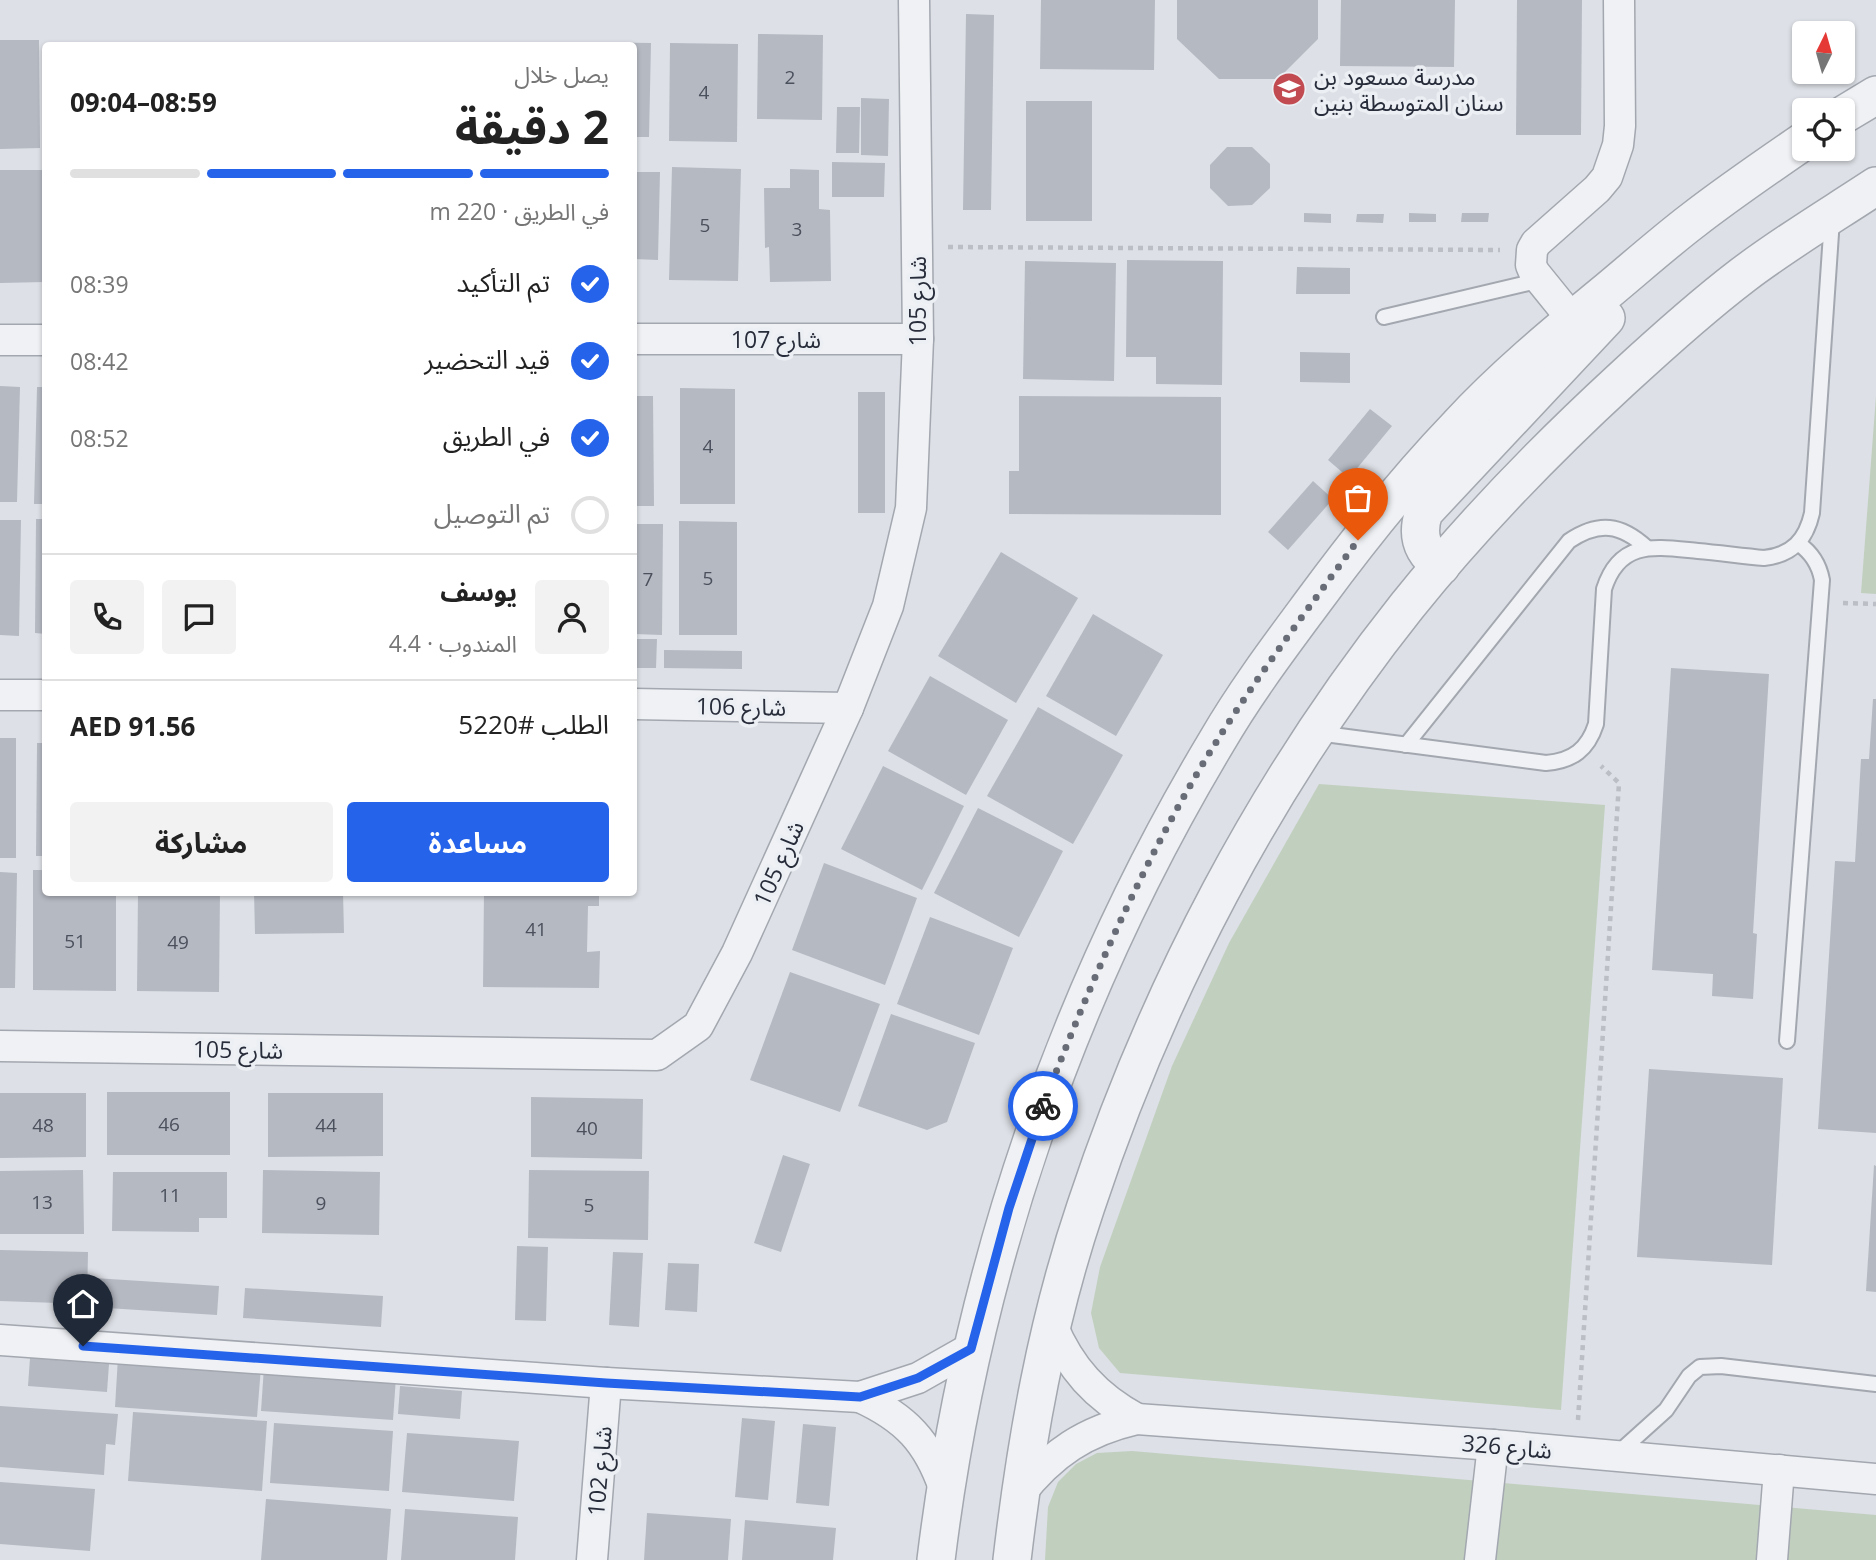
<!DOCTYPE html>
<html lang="ar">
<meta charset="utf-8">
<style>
body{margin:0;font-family:"Open Sans","Noto Sans Arabic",sans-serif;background:#f2f2f2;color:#222;direction:rtl;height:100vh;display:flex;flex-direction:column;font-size:26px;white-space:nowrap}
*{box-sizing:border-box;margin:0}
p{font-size:23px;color:#767676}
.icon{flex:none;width:38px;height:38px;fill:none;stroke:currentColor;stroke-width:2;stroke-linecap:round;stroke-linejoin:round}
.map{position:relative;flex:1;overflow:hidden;direction:ltr}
.drawer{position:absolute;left:42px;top:42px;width:595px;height:854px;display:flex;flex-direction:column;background:#fff;border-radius:7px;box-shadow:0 2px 5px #0004;direction:rtl}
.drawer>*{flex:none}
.needle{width:46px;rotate:5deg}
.buttons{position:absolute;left:1792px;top:21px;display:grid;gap:14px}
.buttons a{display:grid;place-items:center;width:63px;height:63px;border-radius:7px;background:#fff;box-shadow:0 2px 5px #0004;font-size:35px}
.pin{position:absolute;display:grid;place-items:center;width:60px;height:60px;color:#fff;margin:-72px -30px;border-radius:50% 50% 50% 0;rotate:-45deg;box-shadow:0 0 7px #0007}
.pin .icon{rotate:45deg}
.courier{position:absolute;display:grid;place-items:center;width:70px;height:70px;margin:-35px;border:5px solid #2563eb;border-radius:50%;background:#fff;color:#222;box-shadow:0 2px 9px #0007}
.summary em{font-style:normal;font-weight:700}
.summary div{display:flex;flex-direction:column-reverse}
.summary{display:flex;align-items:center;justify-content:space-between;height:119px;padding:0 28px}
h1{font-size:46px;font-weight:700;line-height:52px}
.bar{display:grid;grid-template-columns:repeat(4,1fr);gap:10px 7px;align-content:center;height:84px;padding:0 28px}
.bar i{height:9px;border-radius:5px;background:#e0e0e0}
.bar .current{background:#2563eb}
.bar p{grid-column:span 4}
.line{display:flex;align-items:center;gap:18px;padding:0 28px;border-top:2px solid #e0e0e0}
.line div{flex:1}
.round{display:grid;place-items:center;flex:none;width:74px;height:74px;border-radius:7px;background:#f2f2f2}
ol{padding:0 28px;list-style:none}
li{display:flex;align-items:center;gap:21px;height:77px}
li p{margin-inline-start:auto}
li .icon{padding:7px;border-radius:50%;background:#2563eb;color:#fff;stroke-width:4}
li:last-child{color:#767676}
li i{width:38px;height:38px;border:4px solid #e0e0e0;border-radius:50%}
.button{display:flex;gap:14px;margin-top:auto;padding:14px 28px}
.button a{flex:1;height:80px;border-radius:7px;background:#2563eb;color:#fff;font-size:28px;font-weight:700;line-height:80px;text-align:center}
.button a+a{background:#f2f2f2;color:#222}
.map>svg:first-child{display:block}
</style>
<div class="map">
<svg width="1876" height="1560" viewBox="0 0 1876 1560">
<rect width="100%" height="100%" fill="#dde0e6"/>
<g fill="#c1cfbf">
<polygon points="1876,396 1876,594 1861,593"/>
<polygon points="1319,784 1605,805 1561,1410 1120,1373 1099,1348 1091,1313 1100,1267 1172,1066 1229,943"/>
<polygon points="1132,1451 1876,1515 1876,1560 1045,1560 1048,1507 1058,1482 1076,1464 1097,1453"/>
</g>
<g fill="#b5b9c2">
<polygon points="1041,0 1155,0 1154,70 1040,69"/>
<polygon points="1177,0 1318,0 1318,39 1278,79 1219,79 1177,39"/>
<polygon points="1341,0 1455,0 1454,67 1340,66"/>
<polygon points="1517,0 1582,0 1581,135 1516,135"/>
<polygon points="966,14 994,15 991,210 963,210"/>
<polygon points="758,34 823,35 822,120 757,119"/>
<polygon points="0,40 39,40 40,148 0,149"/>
<polygon points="494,42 562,42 562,46 495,46"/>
<polygon points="582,42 651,43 649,137 634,137 634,46 582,46"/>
<polygon points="670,43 738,44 737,142 669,141"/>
<polygon points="861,98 889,99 888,156 861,155"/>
<rect x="1026" y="101" width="66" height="120"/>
<polygon points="837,107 860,107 859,153 836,153"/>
<polygon points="1227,147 1252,147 1270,164 1270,188 1252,205 1228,206 1210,188 1210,165"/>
<polygon points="832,162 885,163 884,197 832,197"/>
<polygon points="672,167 741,169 738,281 669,280"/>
<polygon points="790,169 819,170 819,209 830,210 831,281 770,282 769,247 765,248 764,188 790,188"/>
<polygon points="0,170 44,170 45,282 0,283"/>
<polygon points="634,172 660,172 658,260 634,259"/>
<polygon points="1304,213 1331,214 1331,223 1304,222"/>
<polygon points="1409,213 1436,214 1436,222 1409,222"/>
<polygon points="1462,213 1489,213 1488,222 1461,222"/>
<polygon points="1357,214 1384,214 1383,223 1356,222"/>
<polygon points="1127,260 1223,261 1222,385 1156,384 1156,357 1126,357"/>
<polygon points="1025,261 1116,263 1114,381 1023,379"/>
<polygon points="1297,267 1350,268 1350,294 1296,294"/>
<polygon points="1300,352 1350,353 1350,383 1300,382"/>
<polygon points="0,386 20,387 17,502 0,502"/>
<polygon points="37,387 46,387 46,504 34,504"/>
<polygon points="680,388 735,389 735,504 680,504"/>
<rect x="858" y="392" width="27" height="121"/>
<polygon points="634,396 653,396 654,506 634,506"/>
<polygon points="1019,396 1221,397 1221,515 1009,514 1009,471 1019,471"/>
<polygon points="1370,409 1392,426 1349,478 1328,460"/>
<polygon points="1313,481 1333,499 1288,550 1268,532"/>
<polygon points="36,519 46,519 46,634 35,633"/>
<polygon points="0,520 21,520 19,636 0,635"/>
<polygon points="679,521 737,522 737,635 679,635"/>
<polygon points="634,524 663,524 662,635 634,634"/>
<polygon points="1001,552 1078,598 1016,703 938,656"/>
<polygon points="1093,614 1163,655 1116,736 1046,696"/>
<polygon points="634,639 657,639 656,668 634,668"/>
<polygon points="664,650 742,651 742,669 664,668"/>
<polygon points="1671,668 1769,674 1753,933 1757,934 1753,999 1712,996 1713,974 1652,970"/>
<polygon points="930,676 1008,720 966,795 888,751"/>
<polygon points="1873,699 1876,699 1876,1133 1818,1129 1835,861 1855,862 1861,759 1869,759"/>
<polygon points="1038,707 1123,755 1073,844 987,796"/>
<rect x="0" y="738" width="16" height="120"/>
<polygon points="37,743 46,743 46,856 36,856"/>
<polygon points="883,766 964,806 922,890 841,849"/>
<polygon points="978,808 1063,851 1019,937 934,893"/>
<polygon points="824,863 917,898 885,985 792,950"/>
<polygon points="33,870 46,870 46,892 116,892 116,991 33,990"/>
<polygon points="0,872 17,873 15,988 0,988"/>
<polygon points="138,892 220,892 219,992 137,991"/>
<polygon points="254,892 343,892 344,933 255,934"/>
<polygon points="484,892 599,892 599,906 588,906 587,952 600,951 599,988 483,987"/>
<polygon points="930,917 1013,948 979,1035 897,1004"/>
<polygon points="790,972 880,1004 840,1112 750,1080"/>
<polygon points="891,1014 975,1043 947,1122 927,1130 858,1106"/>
<polygon points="1649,1069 1783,1078 1772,1265 1637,1257"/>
<rect x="107" y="1092" width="123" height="63"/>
<polygon points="0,1093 86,1093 86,1157 0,1158"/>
<polygon points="268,1093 383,1093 383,1156 268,1157"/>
<polygon points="531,1097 643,1099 642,1159 531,1157"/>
<polygon points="783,1155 810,1164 781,1252 754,1243"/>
<polygon points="1874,1165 1876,1166 1876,1292 1866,1291"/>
<polygon points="83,1170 84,1234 0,1234 0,1171"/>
<polygon points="263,1170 380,1172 379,1235 262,1233"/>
<polygon points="529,1170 649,1171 648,1240 528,1238"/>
<polygon points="113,1172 227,1172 227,1218 199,1218 199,1232 112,1231"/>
<polygon points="517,1246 548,1247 546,1321 515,1320"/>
<polygon points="0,1250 88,1252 87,1304 0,1301"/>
<polygon points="613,1252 643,1253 639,1327 609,1325"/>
<polygon points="668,1263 699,1264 697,1312 665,1310"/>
<polygon points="94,1278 219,1286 217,1315 91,1307"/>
<polygon points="245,1288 383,1296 381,1327 243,1318"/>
<polygon points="118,1357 261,1367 257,1417 115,1407"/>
<polygon points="30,1358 109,1364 107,1392 28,1386"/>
<polygon points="264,1367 396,1377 393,1420 261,1411"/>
<polygon points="400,1386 462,1391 460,1419 398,1414"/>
<polygon points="0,1406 118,1414 115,1445 106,1444 104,1475 0,1467"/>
<polygon points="133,1412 267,1421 262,1491 128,1481"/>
<polygon points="742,1418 775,1421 768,1500 735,1497"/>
<polygon points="274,1423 393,1431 389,1491 270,1483"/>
<polygon points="803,1424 836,1427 829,1506 796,1503"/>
<polygon points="407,1433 519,1441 514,1501 402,1492"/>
<polygon points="0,1482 95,1489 90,1551 0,1544"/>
<polygon points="266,1499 391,1509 387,1560 261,1560"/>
<polygon points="405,1509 518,1517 515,1560 401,1560"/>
<polygon points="647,1513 731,1519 728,1560 644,1560"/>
<polygon points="745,1520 836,1528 833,1560 742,1560"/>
</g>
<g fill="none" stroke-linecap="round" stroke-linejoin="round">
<defs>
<g id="service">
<polyline points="1384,317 1541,280"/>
<path d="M1317 733 1546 763C1573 761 1588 749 1596 724L1604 589C1620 539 1656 547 1698 551 1720 553 1742 556 1764 558 1792 555 1806 540 1812 513L1832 219"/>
<path d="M1406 745 1569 541C1599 521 1621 524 1647 548"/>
<path d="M1787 1041 1822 580C1819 564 1812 553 1799 544"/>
<polyline points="1616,1455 1666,1410 1689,1376 1700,1367 1721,1366 1876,1384"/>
</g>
<g id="minor">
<polyline points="1572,319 1534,272 1531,265 1532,250 1536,243 1597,189 1607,177 1618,145 1620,126 1619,0"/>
<polyline points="634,339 918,339"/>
<polyline points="0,340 46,340"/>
<polyline points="0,695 46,695"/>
<polyline points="634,704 848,708"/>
<polyline points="0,1046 657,1055 698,1026 737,953 848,708 888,606 911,508 918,339 914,0"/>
<path d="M1052 1325C1070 1368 1096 1397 1137 1419"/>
<polyline points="0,1340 606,1383 860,1397 918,1378 971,1348"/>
<path d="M860 1397C906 1418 928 1442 944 1488"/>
<path d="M1019 1495C1052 1453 1085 1431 1137 1419L1493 1445 1876 1479"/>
<polyline points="592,1560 606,1383"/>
<polyline points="1480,1560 1493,1445"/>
<polyline points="1772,1560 1779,1470"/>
</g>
<g id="tertiary">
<polyline points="1843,115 1876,95"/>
<path d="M1441 566C1422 552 1416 535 1424 512L1606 318"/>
<path d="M936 1560C971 1271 1067 991 1217 741 1246 691 1281 645 1315 599 1360 538 1406 480 1458 426 1503 377 1554 335 1605 293 1634 269 1662 244 1692 221 1728 193 1766 167 1804 141"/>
<path d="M1012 1560C1026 1440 1047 1321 1086 1206 1157 991 1266 783 1407 606 1472 525 1545 450 1621 380 1660 344 1701 307 1743 275 1785 243 1832 215 1876 186"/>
</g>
</defs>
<use href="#service" stroke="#a3a7af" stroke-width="18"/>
<use href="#minor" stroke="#a3a7af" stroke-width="33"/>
<use href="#tertiary" stroke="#a3a7af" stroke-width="40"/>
<g stroke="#bbbec4" stroke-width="4.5" stroke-dasharray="5 5" stroke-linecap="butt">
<polyline points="948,247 1500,250"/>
<polyline points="1843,603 1876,604"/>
<polyline points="1578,1420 1619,783 1601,766"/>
</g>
<use href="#service" stroke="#eff1f4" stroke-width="14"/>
<use href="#minor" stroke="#eff1f4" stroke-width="30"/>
<use href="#tertiary" stroke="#eff1f4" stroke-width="37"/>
</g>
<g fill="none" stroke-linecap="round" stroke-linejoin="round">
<path stroke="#676c77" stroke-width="7" stroke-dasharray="0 12.6" d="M1043 1106C1090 982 1149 848 1220 736 1263 668 1311 605 1358 540"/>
<polyline stroke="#2563eb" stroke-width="9" points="83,1346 606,1383 860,1397 918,1378 971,1349 1009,1208 1043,1106"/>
</g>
<defs>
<symbol id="school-disc" viewBox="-11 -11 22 22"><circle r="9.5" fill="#c24b52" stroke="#eceff3"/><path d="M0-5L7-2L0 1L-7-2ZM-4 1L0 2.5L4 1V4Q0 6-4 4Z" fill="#fff"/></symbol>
</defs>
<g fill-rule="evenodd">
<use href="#school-disc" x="1270" y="70" width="38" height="38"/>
</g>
<g text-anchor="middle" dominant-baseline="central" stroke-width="7" stroke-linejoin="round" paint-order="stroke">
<g font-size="19" fill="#4b505d">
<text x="790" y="77">2</text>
<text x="704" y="92">4</text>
<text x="705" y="225">5</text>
<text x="797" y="229">3</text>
<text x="708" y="446">4</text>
<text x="708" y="578">5</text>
<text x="648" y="579">7</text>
<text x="536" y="929">41</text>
<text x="75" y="941">51</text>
<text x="178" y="942">49</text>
<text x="169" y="1124">46</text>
<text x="43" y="1125">48</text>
<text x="326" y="1125">44</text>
<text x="587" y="1128">40</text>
<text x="170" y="1195">11</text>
<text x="42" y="1202">13</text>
<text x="321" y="1203">9</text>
<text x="589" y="1205">5</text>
</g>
<g font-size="23" fill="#282d3b" stroke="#eceff3" text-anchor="start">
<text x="1314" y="76">مدرسة مسعود بن<tspan x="1314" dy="26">سنان المتوسطة بنين</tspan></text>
</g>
<g font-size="23" fill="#282d3b" stroke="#eceff3">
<text transform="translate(917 301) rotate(-90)">شارع 105</text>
<text x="776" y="339">شارع 107</text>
<text transform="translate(741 706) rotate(1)">شارع 106</text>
<text transform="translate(778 863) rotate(-66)">شارع 105</text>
<text transform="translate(238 1049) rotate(1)">شارع 105</text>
<text transform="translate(1507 1446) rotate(5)">شارع 326</text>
<text transform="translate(599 1471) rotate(-85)">شارع 102</text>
</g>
</g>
</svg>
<div class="buttons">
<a><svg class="needle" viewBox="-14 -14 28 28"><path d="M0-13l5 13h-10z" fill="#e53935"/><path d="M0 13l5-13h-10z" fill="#767676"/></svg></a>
<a><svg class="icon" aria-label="locate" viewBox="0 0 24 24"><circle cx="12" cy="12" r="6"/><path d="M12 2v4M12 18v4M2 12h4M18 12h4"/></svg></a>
</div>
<div class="pin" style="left:1358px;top:540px;background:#ea580c"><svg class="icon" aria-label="bag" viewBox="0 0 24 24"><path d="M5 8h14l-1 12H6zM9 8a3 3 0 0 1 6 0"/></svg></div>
<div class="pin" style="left:83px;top:1346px;background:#1f2937"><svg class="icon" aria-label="home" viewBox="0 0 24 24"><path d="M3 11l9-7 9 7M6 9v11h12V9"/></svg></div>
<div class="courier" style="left:1043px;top:1106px"><svg class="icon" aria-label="bike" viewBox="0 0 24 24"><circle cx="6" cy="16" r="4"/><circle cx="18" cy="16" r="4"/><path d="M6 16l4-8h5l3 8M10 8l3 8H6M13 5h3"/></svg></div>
<section class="drawer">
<div class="summary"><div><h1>2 دقيقة</h1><p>يصل خلال</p></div><em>08:59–09:04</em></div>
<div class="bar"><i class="current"></i><i class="current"></i><i class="current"></i><i></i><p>في الطريق · 220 m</p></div>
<ol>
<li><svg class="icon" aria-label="check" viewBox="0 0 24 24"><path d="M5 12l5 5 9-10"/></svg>تم التأكيد<p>08:39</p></li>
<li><svg class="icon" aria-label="check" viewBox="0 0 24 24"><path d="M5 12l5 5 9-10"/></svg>قيد التحضير<p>08:42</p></li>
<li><svg class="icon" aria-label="check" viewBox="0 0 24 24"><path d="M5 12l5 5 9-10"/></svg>في الطريق<p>08:52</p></li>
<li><i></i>تم التوصيل</li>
</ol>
<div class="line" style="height:126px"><a class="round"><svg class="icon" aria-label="person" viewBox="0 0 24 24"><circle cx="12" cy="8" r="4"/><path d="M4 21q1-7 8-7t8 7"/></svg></a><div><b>يوسف</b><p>المندوب · 4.4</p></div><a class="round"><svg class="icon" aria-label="chat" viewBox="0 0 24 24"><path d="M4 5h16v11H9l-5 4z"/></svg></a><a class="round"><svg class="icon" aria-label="phone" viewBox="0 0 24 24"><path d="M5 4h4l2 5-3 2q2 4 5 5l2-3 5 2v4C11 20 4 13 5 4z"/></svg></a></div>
<div class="line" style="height:91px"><div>الطلب #5220</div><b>AED 91.56</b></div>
<div class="button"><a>مساعدة</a><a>مشاركة</a></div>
</section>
</div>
